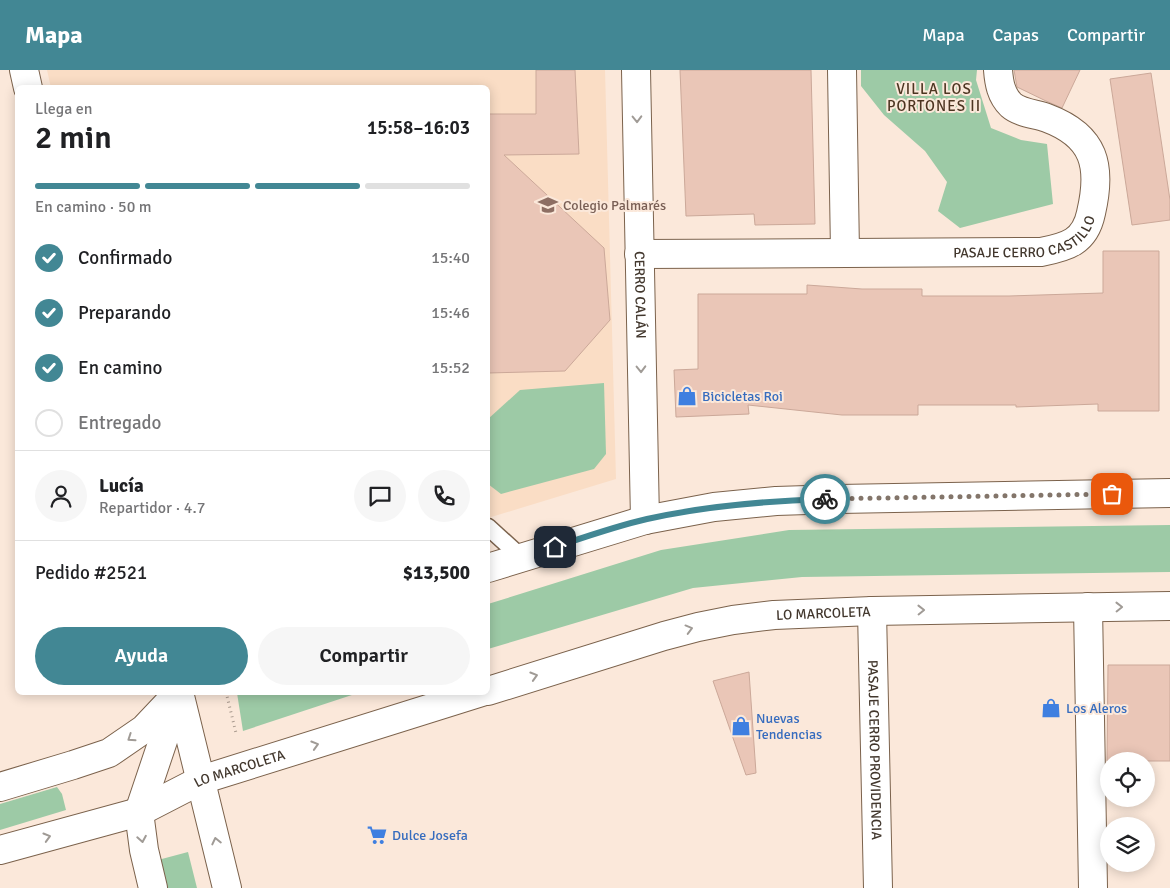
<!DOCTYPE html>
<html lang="es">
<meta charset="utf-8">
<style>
body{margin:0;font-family:Signika,sans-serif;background:#f6f6f6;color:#202124;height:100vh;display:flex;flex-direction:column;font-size:19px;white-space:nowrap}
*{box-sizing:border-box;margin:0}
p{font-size:16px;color:#757577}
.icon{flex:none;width:28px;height:28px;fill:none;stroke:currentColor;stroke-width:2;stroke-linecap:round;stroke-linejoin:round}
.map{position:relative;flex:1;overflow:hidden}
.drawer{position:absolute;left:15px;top:15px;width:475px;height:610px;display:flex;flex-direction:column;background:#fff;border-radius:8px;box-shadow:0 2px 12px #0003}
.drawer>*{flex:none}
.buttons{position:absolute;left:1100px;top:682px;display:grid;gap:10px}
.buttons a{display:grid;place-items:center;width:55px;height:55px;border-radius:50%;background:#fff;box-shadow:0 2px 12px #0003;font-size:25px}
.pin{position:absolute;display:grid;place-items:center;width:42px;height:42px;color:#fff;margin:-21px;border-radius:10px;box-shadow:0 2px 8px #0006}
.courier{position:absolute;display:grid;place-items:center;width:50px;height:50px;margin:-25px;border:4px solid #428794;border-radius:50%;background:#fff;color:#222;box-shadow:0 1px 6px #0007}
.headline em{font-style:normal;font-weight:600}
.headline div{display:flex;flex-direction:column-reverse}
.headline{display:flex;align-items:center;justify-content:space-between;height:85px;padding:0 20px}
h1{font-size:32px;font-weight:600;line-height:38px}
.bar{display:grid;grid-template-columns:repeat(4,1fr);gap:8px 5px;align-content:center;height:60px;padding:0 20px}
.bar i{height:6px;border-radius:4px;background:#e0e0e0}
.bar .on{background:#428794}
.bar p{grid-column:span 4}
.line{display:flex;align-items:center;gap:12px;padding:0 20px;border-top:1px solid #e0e0e0}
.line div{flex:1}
.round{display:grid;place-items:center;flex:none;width:52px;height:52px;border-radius:26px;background:#f6f6f6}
ol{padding:0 20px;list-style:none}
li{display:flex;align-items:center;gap:15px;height:55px}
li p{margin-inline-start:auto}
li .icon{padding:5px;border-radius:50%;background:#428794;color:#fff;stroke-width:4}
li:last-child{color:#757577}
li i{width:28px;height:28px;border:2px solid #e0e0e0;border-radius:50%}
.button{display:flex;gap:10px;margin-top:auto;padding:10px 20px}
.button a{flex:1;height:58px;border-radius:30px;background:#428794;color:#fff;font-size:20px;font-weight:600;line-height:58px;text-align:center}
.button a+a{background:#f6f6f6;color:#202124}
header{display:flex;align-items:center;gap:30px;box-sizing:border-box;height:70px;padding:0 25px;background:#428794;color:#fff}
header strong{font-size:24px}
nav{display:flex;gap:28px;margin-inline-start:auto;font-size:18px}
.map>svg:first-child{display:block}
</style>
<header>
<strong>Mapa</strong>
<nav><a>Mapa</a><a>Capas</a><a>Compartir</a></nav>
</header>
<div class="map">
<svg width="1170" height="818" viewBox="0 0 1170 818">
<rect width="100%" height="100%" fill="#fbe8da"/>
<polygon fill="#faddc5" points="47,0 605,0 616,409 488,448 488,18 51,18"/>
<g fill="#9dcaa6">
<polygon points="861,0 977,0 976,10 991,58 1021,70 1047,74 1053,134 960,158 938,141 947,112 925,81 884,45 861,16"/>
<polygon points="604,313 606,384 594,399 501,424 488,414 488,349 520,320"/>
<polygon points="1170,455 1170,502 802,507 693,518 488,579 488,534 661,480 789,460"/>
<polygon points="237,623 237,622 358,623 243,661"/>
<polygon points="57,717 62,724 66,740 0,760 0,734"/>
<polygon points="188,782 197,818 165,818 158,790"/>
</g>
<g fill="#eac6b7" stroke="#cba899">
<polygon points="536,0 575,0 579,84 504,85 604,178 610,250 565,301 488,303 488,44 536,44"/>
<polygon points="680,0 811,0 815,154 755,155 754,144 686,146"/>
<polygon points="1014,0 1080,0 1062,38 1046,31 1017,17"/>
<polygon points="1151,3 1170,130 1170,150 1132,155 1110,9"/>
<polygon points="1103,181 1159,181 1159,341 1098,341 1098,334 1016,337 1016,335 918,335 918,345 842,345 748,335 749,344 676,347 674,300 698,299 698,224 807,224 807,215 862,219 922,219 922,226 1009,226 1103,223"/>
<polygon points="1108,595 1170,595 1170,691 1107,691"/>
<polygon points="749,602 756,703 746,705 713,611"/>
</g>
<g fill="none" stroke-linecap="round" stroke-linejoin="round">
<defs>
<polyline id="lane" points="488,457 521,487"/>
<g id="street">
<path id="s1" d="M636 0 645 450"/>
<polyline points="842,0 845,182"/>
<path id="s2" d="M639 184 1041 182C1067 177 1085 172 1091 143 1102 96 1095 66 1047 48 1036 44 1020 43 1011 35 1001 25 999 13 998 0"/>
<polyline points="1088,537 1093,818"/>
<path id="s3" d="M872 541 878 818"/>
</g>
<g id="secondary">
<polyline points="24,0 28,18"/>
<polyline points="488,498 645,450 714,437 776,431 839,429 1170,423"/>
<path id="s4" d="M488 621 664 566 698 557 733 550 774 545 872 541 1170 536"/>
<polyline points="179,622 227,818"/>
<polyline points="0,717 73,695 109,683 144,659 179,622"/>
<path id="s5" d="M0 780 139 742 201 710 482 622"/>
<polyline points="153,818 144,780 139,742 177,629"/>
</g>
</defs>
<use href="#lane" stroke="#7b624c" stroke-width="19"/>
<use href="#street" stroke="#7b624c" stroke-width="30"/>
<use href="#secondary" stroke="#7b624c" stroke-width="30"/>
<polyline stroke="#a99a8e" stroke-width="3" stroke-dasharray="1 4" stroke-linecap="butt" points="226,622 236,663"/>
<use href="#lane" stroke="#fff" stroke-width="16"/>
<use href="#street" stroke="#fff" stroke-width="28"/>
<use href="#secondary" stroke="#fff" stroke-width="28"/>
</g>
<defs><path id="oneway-chevron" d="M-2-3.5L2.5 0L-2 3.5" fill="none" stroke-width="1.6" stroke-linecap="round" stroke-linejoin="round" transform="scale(1.25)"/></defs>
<g stroke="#a09b96">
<use href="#oneway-chevron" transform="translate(637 49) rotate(89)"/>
<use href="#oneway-chevron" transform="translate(641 299) rotate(89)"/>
<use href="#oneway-chevron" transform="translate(1119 537) rotate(-1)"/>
<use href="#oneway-chevron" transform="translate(921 540) rotate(-1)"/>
<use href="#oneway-chevron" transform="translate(689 559) rotate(-15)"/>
<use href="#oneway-chevron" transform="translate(534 606) rotate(-17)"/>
<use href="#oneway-chevron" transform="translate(131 668) rotate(146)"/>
<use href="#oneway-chevron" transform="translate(315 675) rotate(-17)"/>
<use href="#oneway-chevron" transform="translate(47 767) rotate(-16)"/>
<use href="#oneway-chevron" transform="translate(142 769) rotate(80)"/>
<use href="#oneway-chevron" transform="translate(216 771) rotate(-103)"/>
</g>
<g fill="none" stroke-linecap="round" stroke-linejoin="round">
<polyline stroke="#83756a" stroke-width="5" stroke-dasharray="0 9" points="825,429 1112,424"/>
<path stroke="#428794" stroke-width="6" d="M555 477C585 467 616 456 647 449 706 436 765 431 825 429"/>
</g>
<defs>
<symbol id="school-bare" viewBox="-9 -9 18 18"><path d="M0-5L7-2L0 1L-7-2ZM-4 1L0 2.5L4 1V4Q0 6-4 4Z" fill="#8d6e63" stroke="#fbe8da" stroke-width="2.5" paint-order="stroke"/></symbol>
<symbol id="shop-bare" viewBox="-9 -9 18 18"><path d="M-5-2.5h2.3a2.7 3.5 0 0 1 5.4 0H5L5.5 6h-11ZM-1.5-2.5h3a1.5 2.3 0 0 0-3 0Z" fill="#3f7fe0" stroke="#fbe8da" stroke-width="2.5" paint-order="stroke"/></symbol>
<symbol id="supermarket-bare" viewBox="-9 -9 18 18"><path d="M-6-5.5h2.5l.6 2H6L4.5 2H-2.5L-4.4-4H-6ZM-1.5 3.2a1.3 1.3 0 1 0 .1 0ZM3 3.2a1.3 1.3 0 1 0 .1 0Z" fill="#3f7fe0" stroke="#fbe8da" stroke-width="2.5" paint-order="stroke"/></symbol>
</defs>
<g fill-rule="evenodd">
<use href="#school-bare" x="534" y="121" width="28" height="28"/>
<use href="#shop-bare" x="673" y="312" width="28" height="28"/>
<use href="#shop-bare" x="1037" y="624" width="28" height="28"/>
<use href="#shop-bare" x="727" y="642" width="28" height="28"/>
<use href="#supermarket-bare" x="363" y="751" width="28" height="28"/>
</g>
<g text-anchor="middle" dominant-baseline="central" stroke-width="4" stroke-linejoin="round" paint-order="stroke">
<g font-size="14" fill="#785e54" stroke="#fbe8da" text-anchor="start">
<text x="563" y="135">Colegio Palmarés</text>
</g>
<g font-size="14" fill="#42372d" stroke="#fbe8da">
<text stroke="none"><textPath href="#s2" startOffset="391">PASAJE CERRO CASTILLO</textPath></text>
<text stroke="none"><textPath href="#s1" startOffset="225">CERRO CALÁN</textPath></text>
<text stroke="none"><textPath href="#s4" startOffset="346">LO MARCOLETA</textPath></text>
<text stroke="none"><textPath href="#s3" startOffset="139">PASAJE CERRO PROVIDENCIA</textPath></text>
<text stroke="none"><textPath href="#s5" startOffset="254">LO MARCOLETA</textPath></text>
</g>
<g font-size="14" fill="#366cbe" stroke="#fbe8da" text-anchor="start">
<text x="702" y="326">Bicicletas Roi</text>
<text x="1066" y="638">Los Aleros</text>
<text x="756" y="648">Nuevas<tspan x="756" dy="16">Tendencias</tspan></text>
<text x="392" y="765">Dulce Josefa</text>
</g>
<g font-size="15" letter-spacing="1" fill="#4c3521" stroke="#fbe8da">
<text x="934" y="19">VILLA LOS<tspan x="934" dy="17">PORTONES II</tspan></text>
</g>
</g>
</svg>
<div class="buttons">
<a><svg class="icon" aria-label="locate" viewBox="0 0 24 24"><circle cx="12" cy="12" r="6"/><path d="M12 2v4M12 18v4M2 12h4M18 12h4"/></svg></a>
<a><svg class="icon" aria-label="layers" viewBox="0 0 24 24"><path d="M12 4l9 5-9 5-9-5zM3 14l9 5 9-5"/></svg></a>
</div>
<div class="pin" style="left:1112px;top:424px;background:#ea580c"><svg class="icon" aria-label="bag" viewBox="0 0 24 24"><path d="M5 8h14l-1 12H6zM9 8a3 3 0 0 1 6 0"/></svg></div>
<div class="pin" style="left:555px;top:477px;background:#1f2937"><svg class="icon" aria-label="home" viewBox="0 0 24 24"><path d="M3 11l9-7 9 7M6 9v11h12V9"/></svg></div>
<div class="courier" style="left:825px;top:429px"><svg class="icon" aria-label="bike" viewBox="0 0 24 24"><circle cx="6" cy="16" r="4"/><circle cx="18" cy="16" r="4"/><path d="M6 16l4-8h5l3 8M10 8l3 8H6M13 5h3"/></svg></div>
<section class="drawer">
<div class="headline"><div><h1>2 min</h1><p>Llega en</p></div><em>15:58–16:03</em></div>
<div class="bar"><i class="on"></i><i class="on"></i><i class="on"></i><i></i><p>En camino · 50 m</p></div>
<ol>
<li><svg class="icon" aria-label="check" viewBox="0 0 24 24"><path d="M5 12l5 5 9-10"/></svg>Confirmado<p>15:40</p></li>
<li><svg class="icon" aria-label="check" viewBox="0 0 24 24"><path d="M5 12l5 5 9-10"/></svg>Preparando<p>15:46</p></li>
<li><svg class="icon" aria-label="check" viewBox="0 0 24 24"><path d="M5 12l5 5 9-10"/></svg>En camino<p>15:52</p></li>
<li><i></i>Entregado</li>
</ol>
<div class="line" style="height:90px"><a class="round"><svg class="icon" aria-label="person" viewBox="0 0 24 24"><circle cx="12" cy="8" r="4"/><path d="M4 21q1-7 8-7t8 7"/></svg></a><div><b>Lucía</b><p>Repartidor · 4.7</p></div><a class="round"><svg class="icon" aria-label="chat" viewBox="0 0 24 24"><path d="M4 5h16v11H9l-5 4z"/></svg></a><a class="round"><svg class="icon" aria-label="phone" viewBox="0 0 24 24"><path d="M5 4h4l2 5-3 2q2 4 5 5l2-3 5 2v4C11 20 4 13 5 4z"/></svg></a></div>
<div class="line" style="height:65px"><div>Pedido #2521</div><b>$13,500</b></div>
<div class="button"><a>Ayuda</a><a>Compartir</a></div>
</section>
</div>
